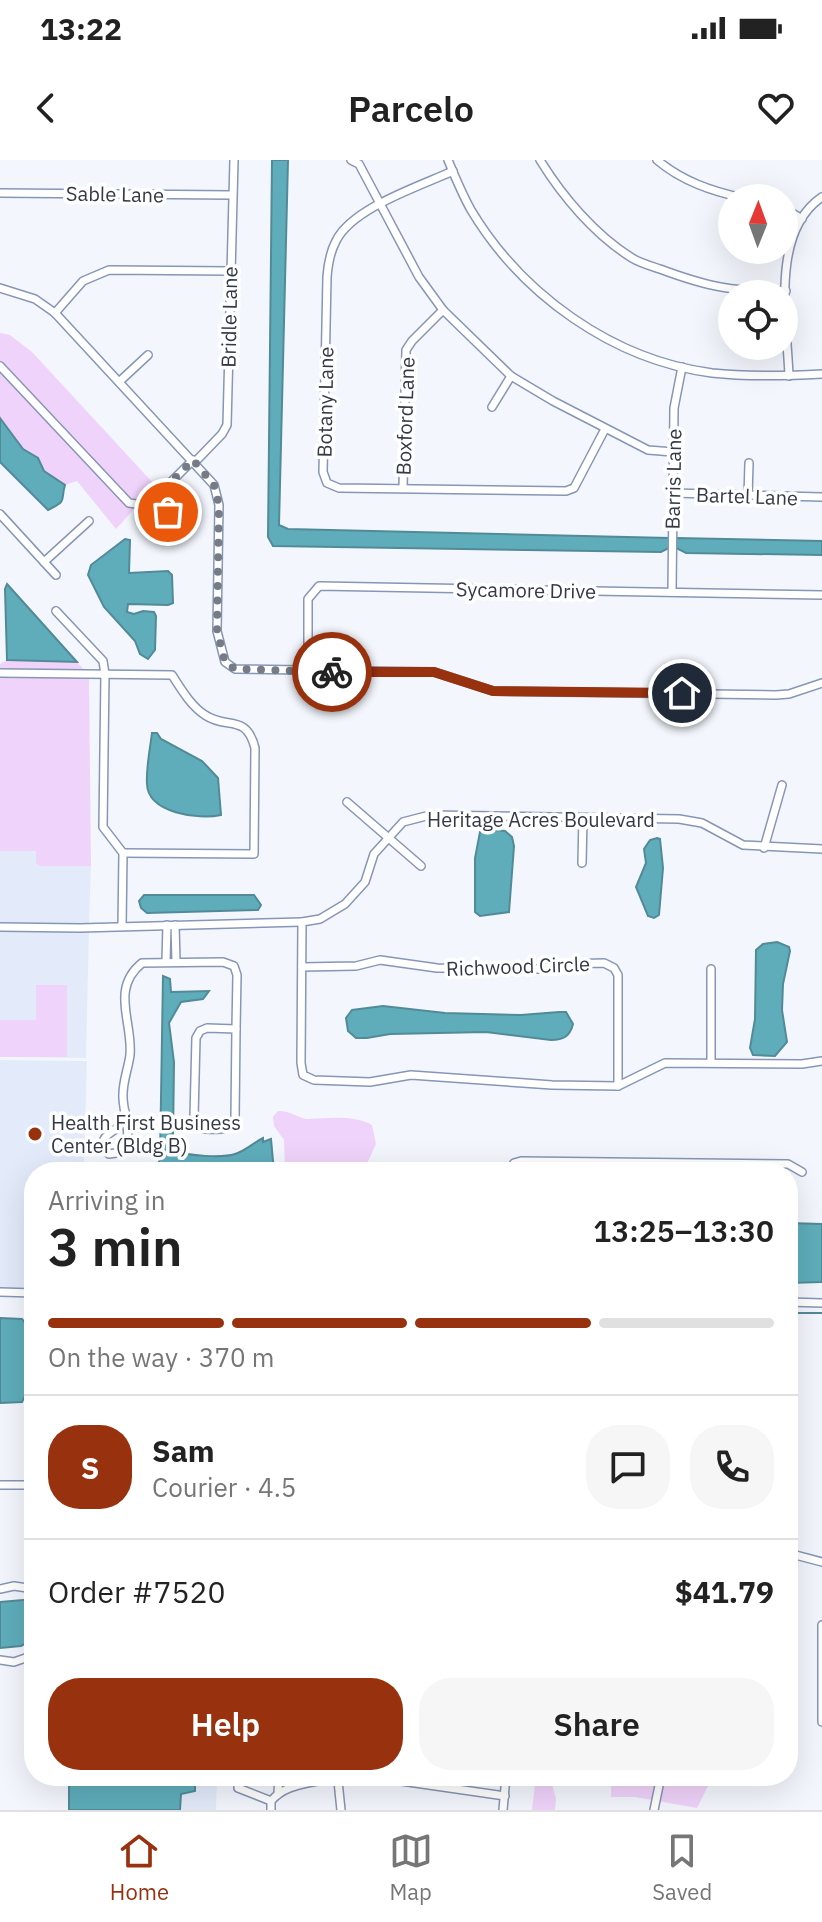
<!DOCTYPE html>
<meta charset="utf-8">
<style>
body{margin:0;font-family:"IBM Plex Sans",sans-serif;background:#f6f6f6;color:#222;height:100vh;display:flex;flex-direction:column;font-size:30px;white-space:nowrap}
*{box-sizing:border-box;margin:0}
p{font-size:26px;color:#767676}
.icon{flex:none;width:44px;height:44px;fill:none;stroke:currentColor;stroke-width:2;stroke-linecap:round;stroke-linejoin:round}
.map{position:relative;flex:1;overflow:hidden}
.drawer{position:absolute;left:24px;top:1002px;width:774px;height:624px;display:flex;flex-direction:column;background:#fff;border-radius:32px;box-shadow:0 8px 32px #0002}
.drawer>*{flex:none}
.needle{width:52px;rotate:1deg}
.buttons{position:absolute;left:718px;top:24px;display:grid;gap:16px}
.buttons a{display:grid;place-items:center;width:80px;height:80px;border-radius:50%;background:#fff;box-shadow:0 8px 32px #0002;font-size:40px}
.pin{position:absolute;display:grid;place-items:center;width:68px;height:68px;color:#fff;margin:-34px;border:4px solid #fff;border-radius:50%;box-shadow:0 2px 8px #0007}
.courier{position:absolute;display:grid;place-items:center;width:80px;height:80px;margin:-40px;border:6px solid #98310e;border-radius:50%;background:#fff;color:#222;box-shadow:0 2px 10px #0007}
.headline em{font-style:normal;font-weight:600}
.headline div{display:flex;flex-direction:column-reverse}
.headline{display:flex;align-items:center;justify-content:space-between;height:136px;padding:0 24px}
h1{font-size:52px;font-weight:600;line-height:60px}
.bar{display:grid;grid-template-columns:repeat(4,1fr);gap:12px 8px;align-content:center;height:96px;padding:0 24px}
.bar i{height:10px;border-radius:6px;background:#e0e0e0}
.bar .selected{background:#98310e}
.bar p{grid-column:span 4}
.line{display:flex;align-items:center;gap:20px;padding:0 24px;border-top:2px solid #e0e0e0}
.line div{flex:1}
.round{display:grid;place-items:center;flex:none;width:84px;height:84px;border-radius:32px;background:#f6f6f6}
.button{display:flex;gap:16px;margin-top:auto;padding:16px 24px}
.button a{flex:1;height:92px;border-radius:32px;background:#98310e;color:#fff;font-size:32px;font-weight:600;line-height:92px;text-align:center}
.button a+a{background:#f6f6f6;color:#222}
.status{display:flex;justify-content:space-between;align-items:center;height:56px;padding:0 40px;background:#fff;direction:ltr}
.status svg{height:22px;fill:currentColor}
header{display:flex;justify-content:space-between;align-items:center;height:104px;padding:0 24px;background:#fff;font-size:36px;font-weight:600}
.tab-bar{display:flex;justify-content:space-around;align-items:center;height:112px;border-top:2px solid #e0e0e0;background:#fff;font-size:22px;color:#767676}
.tab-bar a{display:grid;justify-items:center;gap:4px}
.tab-bar .selected{color:#98310e}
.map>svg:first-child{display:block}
</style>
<div class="status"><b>13:22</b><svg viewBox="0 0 49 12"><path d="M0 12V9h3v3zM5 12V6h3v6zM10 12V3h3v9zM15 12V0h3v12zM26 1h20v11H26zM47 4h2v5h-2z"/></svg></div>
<header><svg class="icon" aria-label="back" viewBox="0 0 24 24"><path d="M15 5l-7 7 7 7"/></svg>Parcelo<svg class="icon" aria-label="heart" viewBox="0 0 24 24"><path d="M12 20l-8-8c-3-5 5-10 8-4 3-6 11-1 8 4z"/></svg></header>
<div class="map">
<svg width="822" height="1650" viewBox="0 0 822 1650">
<rect width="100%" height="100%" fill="#f3f7fd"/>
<g fill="#e3ebfb">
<polygon points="0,691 36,691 40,706 91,706 89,764 0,764"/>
<polygon points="0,771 89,771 86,898 0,897"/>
<polygon points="0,900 87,901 84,1006 102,1007 102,1012 34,1012 34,1129 0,1129"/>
<polygon points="195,1616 217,1616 216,1650 180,1650 181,1633 195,1631"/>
</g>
<g fill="#f0d3fa">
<polygon points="0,173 10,175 32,192 154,324 140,341 131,340 0,202"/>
<polygon points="0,210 127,346 134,349 116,369 77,321 65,325 44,311 33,294 23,289 0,258"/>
<polygon points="7,500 77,502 84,510 0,509 0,504"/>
<polygon points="0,517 89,518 91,706 40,706 36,703 36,691 0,691"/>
<polygon points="36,825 67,825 67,897 0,897 0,860 36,860"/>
<path d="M278 951C293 951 298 959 309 959 327 958 356 955 372 965L376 984 363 1012H285L284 980 274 966 273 957Z"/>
<polygon points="536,1616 550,1616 556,1639 555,1650 532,1650"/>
<polygon points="602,1616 713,1616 697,1648 635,1637 611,1637 611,1625"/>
</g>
<g fill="#5fadbb" stroke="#528a98" stroke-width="2">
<polygon points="272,0 288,0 279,365 288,369 669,378 669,388 661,392 273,386 268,377"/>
<path d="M0 258 23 289 38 298 44 311 65 325C60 342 68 340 48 350L0 302Z"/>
<polygon points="676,378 822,381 822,395 686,393 676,388"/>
<polygon points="125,379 130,380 129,413 168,411 172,415 173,443 168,445 128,444 127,452 134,454 143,451 154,452 156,456 155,490 148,499 140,494 135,481 104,447 88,415 91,405"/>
<polygon points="7,424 77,502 7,500 5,429"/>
<path d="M152 573H157L161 579 202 601 218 618 221 655C198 660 148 653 147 624 146 608 150 589 152 573Z"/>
<polygon points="486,669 505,671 512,677 514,686 509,752 480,756 475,752 475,698 480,672"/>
<polygon points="657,678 660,679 663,708 659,755 654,758 648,756 636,727 646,703 644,689 650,680"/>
<polygon points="144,735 254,735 261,745 258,750 147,753 141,748 139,741"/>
<polygon points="777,782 789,787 790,791 783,824 782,850 787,882 775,896 753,895 750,888 755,859 756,790 763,784"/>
<path d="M163 816 170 819 171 832 209 831 203 839 181 842 169 863 174 902 173 980 177 991C187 996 223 998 235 994 245 991 253 983 263 978V982L271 979 274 1012H109L113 1007 153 1006 158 1004 160 999Z"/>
<path d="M383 846 445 853 521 855 559 852H566L573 864C570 876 564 880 551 880L486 872 390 874 367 878H356L348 871 346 858 352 850Z"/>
<polygon points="788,1063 822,1064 822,1122 788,1123"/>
<polygon points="0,1158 22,1159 27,1165 26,1234 22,1242 0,1243"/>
<polygon points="34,1439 34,1479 21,1486 0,1488 0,1442"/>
<polygon points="69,1616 195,1616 195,1631 181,1634 180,1650 69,1650"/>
</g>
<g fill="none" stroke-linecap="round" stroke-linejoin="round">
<polyline stroke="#528a98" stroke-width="2" points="788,1153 822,1153"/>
<defs>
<g id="minor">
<polyline points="351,0 359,4 419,117 443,150 511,216 553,241 648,290 673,292"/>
<path d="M448 0C455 17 462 34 471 50 522 135 613 200 712 213 749 217 785 216 822 214"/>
<path d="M540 0C562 36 595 75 632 98 640 103 651 106 660 109 708 127 734 132 786 131"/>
<path d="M657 0C682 21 711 31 743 38"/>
<path d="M453 11C420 26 352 48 336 81 330 92 328 104 327 117L323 312 327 323 339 328 566 331 574 328 605 269"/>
<polyline points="0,33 231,35"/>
<polyline points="784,48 802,59"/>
<polyline points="0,128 35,139 55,153 214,325 219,345 217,471 225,502 235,509 434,512 493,531 776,535 789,534 822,523"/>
<polyline points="55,153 83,121 109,110 230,111"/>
<polyline points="0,206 129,343 143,345 160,333"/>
<path d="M789 216C787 162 770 72 822 37"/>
<polyline points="120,221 148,195"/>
<polyline points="492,247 511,216"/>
<polyline points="195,302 222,274 227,265 234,0"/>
<polyline points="403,328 406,190 412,181 443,150"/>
<polyline points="673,333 822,337"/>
<polyline points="748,337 749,303"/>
<polyline points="0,354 56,415"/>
<path d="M150 367 168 363C172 352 161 344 160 333L193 300"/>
<polyline points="44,402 89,361"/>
<polyline points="672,432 674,248 682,207"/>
<polyline points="56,451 103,501 105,514 103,667 123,693 122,766"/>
<polyline points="308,511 308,439 319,426 822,435"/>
<path d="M0 513 172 515C181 529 191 546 205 555 227 570 246 553 255 588L254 694 123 693"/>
<polyline points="347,642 421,706"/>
<polyline points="764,688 782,625"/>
<polyline points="822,689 743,685 702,663 679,659 430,655 403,662 374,694 365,722 345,744 320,759 302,762 301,903 303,915 314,920 370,922 411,915 552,925 618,926 665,903 802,904 822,901"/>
<polyline points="582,703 583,657"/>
<polyline points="175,765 176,802"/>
<polyline points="0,767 80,768 302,762"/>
<polyline points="166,801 167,765"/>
<polyline points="302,807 356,806 380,800 437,808 538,809 564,804 604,803 614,808 618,815 618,926"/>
<path d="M207 868 236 869 235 958C229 972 217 969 204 969L194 957 196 878 200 871Z"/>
<polyline points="711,903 711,809"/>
<path d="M125 951 119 967C108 974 95 981 109 994L123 992C133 974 124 958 123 938 122 923 128 910 130 895 133 862 110 829 142 803L223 802 234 806 237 815 236 869"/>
<polyline points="407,1012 407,1011"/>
<polyline points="509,1012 514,1003 521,1001 788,1004 802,1012"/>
<polyline points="0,1132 34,1133"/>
<polyline points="788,1142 822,1143"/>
<polyline points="0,1325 34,1325"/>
<polyline points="788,1393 822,1402"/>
<polyline points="0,1429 14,1426 34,1429"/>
<polyline points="822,1465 822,1562"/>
<polyline points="0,1500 14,1502 34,1495"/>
<polyline points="239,1616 238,1628 271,1641"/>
<polyline points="392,1616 401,1621 505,1636"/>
<polyline points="317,1621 338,1621 341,1650"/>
<polyline points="278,1633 279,1616"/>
<path d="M271 1650V1641C283 1627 298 1625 317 1621V1616"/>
<polyline points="503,1650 506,1616"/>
<polyline points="654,1650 661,1616"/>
</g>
</defs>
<use href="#minor" stroke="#8796b5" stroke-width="10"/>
<use href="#minor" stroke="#fff" stroke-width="7"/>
</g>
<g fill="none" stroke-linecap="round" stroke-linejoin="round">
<polyline stroke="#767c86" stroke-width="8" stroke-dasharray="0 14.4" points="168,352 160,333 193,300 214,325 219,345 217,471 225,502 235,509 332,512"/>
<polyline stroke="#98310e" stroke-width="10" points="332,512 434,512 493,531 682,533"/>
</g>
<circle fill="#98310e" stroke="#fff" stroke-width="3" cx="35" cy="974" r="8"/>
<g text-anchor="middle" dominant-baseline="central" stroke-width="7" stroke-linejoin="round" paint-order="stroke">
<g font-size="20" fill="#333946" stroke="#fff">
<text transform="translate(115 34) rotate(1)">Sable Lane</text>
<text transform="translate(229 157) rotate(-89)">Bridle Lane</text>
<text transform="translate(325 242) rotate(-89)">Botany Lane</text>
<text transform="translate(405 256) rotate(-88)">Boxford Lane</text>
<text transform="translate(673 319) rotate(-89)">Barris Lane</text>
<text transform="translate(747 336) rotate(2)">Bartel Lane</text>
<text transform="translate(526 430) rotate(1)">Sycamore Drive</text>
<text x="541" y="659">Heritage Acres Boulevard</text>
<text transform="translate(518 806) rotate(-2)">Richwood Circle</text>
</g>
<g font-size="20" fill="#333946" stroke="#fff" text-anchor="start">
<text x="51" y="962">Health First Business<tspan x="51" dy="23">Center (Bldg B)</tspan></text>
</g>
</g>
</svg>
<div class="buttons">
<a><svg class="needle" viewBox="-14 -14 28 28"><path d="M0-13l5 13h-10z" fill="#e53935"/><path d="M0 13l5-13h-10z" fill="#767676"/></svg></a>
<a><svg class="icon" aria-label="locate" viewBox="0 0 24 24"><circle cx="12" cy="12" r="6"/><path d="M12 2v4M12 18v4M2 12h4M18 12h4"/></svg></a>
</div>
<div class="pin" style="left:168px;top:352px;background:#ea580c"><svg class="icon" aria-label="bag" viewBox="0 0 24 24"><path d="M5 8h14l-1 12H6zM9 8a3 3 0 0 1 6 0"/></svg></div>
<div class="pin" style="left:682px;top:533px;background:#1f2937"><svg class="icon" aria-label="home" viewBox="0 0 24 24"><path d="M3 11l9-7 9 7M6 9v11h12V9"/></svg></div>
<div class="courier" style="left:332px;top:512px"><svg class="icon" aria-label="bike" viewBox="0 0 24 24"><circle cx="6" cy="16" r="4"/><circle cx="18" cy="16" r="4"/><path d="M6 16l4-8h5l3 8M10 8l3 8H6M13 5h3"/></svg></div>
<section class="drawer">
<div class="headline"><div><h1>3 min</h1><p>Arriving in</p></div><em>13:25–13:30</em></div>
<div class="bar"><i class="selected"></i><i class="selected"></i><i class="selected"></i><i></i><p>On the way · 370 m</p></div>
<div class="line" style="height:144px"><b class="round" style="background:#98310e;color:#fff">S</b><div><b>Sam</b><p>Courier · 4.5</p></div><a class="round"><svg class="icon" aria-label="chat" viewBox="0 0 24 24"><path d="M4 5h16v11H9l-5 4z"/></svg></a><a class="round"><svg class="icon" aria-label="phone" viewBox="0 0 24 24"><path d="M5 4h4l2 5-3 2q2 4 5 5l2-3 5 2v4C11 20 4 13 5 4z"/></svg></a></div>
<div class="line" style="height:104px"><div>Order #7520</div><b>$41.79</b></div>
<div class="button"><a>Help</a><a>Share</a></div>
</section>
</div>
<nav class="tab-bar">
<a class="selected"><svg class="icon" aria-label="home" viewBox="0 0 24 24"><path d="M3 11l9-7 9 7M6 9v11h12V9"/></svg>Home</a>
<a><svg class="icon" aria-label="map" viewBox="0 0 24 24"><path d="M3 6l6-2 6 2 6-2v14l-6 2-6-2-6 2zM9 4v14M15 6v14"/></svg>Map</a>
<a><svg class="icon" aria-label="saved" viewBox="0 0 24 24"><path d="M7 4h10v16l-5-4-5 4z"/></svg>Saved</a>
</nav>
